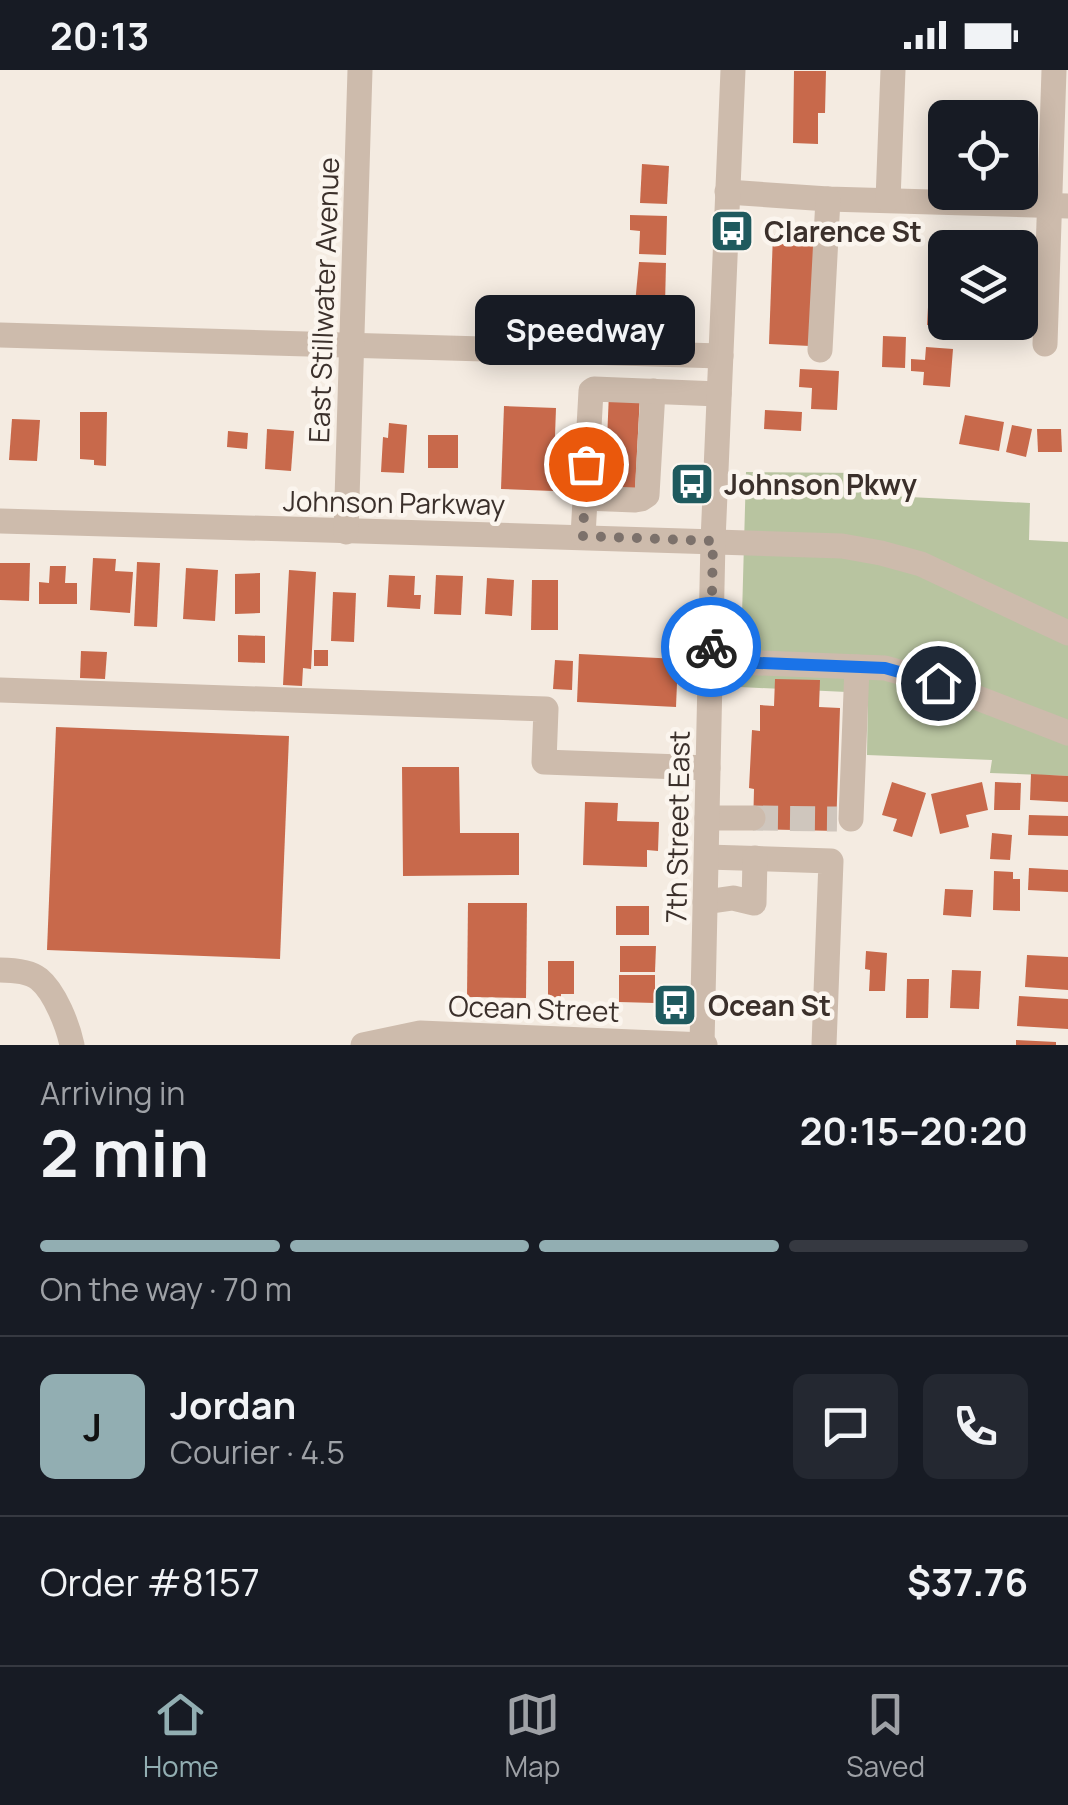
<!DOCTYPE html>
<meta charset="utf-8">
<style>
body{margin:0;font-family:Manrope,sans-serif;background:#242831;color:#f1f3f6;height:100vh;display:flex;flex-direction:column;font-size:38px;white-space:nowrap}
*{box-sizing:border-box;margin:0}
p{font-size:32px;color:#9ea1a6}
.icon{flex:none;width:55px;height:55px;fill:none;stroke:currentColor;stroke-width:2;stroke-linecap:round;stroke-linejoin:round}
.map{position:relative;height:975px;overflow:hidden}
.sheet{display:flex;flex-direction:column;background:#171b24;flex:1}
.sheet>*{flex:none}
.tools{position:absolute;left:928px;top:30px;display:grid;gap:20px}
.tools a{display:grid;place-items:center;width:110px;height:110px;border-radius:15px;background:#171b24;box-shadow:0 5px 25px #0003;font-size:50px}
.pin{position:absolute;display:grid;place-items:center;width:85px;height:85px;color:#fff;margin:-42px;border:5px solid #fff;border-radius:50%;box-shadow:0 2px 10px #0007}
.courier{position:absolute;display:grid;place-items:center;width:100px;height:100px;margin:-50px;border:8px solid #1a73e8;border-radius:50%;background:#fff;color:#222;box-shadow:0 2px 12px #0007}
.bubble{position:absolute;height:70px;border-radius:15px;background:#171b24;box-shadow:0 5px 25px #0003;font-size:32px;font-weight:700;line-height:70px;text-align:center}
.overview em{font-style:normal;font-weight:700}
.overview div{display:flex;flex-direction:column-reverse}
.overview{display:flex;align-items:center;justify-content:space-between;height:170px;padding:0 40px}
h1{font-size:65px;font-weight:700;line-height:75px}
.bar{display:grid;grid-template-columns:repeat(4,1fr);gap:15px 10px;align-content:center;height:120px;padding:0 40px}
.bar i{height:12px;border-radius:8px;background:#363941}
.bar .on{background:#92aeb2}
.bar p{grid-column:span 4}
.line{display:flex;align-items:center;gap:25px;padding:0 40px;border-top:2px solid #363941}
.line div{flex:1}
.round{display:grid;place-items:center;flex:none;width:105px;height:105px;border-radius:15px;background:#242831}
.status{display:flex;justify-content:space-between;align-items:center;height:70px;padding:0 50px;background:#171b24;direction:ltr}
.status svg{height:28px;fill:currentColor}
.tabs{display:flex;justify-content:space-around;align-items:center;height:140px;border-top:2px solid #363941;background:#171b24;font-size:28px;color:#9ea1a6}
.tabs a{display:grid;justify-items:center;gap:5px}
.tabs .on{color:#92aeb2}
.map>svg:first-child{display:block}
</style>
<div class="status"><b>20:13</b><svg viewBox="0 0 49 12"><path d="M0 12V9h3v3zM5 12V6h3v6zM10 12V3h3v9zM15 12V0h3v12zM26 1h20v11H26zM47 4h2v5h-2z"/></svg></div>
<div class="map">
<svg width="1068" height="975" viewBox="0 0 1068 975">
<rect width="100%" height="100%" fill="#f4ebe1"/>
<polygon fill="#b8c4a0" points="746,402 869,403 870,425 1030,433 1029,470 1068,472 1068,706 990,703 992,690 867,685 868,623 740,617"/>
<g fill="#c8694b">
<polygon points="794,1 826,1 825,43 818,43 818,74 793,73"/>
<polygon points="642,94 669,96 667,134 640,133"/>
<polygon points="630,145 667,146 666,185 639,184 640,161 630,160"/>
<polygon points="773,164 814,165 810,276 769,274"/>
<polygon points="943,170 988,172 988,178 943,178"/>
<polygon points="639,192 666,193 665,235 635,234"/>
<polygon points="929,219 945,220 945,252 956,252 955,257 927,255"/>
<polygon points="883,266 906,267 905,298 882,297"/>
<polygon points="926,277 953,279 950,317 923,315 924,302 911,301 911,289 925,290"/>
<polygon points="800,299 839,301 837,340 811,339 812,318 799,317"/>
<polygon points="609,322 640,324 635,421 605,420"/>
<polygon points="504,336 556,338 553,421 501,419"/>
<polygon points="765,340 802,342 801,361 764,359"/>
<polygon points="80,342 107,342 106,396 94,395 94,390 80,389"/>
<polygon points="965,345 1004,352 999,381 959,374"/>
<polygon points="12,349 40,350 37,391 9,390"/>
<polygon points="389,353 407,355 404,403 381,402 383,367 388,368"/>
<polygon points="1012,355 1032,359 1026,387 1006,382"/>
<polygon points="267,359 294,361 291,401 265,399"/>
<polygon points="1037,359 1061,359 1062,382 1038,382"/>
<polygon points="228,361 248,363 247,379 227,377"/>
<rect x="428" y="365" width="30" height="33"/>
<polygon points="93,488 116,489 115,501 133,502 130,543 90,540"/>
<polygon points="137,492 160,493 157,557 134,556"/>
<polygon points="0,493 30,493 29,531 0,530"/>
<polygon points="50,496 66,496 65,513 77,513 77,534 39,534 39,512 49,513"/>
<polygon points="186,498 218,500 215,551 183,549"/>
<polygon points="289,500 316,502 311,599 303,598 302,616 283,615"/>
<polygon points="260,503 260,543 235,544 235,504"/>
<polygon points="389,505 415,506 414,525 421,525 420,539 387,537"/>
<polygon points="436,505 463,506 461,545 434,544"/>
<polygon points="487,508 514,510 512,546 485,544"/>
<polygon points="532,510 558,510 558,560 531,560"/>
<polygon points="333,522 356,523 354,572 331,571"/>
<polygon points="238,565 265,566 265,593 238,592"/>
<rect x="314" y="580" width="14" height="16"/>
<polygon points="81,581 107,582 105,609 80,608"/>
<polygon points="579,584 678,589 676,637 577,632"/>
<polygon points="555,590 573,591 572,620 553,619"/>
<polygon points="775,609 820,610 819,637 840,638 836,761 753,759 754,719 749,718 752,660 760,661 760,635 774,636"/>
<polygon points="56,657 289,666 280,889 47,880"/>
<polygon points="402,697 459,697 460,763 519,763 519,805 403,806"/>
<polygon points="1031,704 1068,706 1068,732 1030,730"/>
<polygon points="892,712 926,723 912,767 893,761 897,749 882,745"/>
<polygon points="982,712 988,740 966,745 969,757 940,764 931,724"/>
<polygon points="995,712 1021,713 1020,740 994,740"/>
<polygon points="585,732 618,733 617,751 659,752 658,781 647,780 647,797 583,795"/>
<polygon points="1029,745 1068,746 1068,766 1028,765"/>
<polygon points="992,763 1012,765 1010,790 990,789"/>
<polygon points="1029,798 1068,800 1068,822 1028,820"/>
<polygon points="994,801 1013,802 1013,809 1020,809 1020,841 993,840"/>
<polygon points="945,819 973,820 971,847 943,845"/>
<polygon points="468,833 527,833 526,928 467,927"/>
<rect x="616" y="836" width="33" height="29"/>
<polygon points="620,876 656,876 655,902 620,902"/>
<polygon points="866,881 887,883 885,921 869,921 870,900 865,899"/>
<polygon points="1027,885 1068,887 1068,920 1025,917"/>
<polygon points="548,891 574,891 574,924 561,924 561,933 548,933"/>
<polygon points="952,900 981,901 979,939 950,938"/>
<polygon points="619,905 655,905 655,933 619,932"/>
<polygon points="907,909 929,909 928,948 906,948"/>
<polygon points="1019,926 1068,929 1068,959 1017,956"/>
<polygon points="1016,970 1056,972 1056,975 1016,975"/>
</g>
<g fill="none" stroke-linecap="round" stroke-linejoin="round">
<polyline stroke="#cfc6bd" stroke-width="25" stroke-dasharray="25 12" stroke-linecap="butt" points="753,748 837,749"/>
<g stroke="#cdbbac" stroke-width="25">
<polyline points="727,122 828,129 1068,136"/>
<polyline points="888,130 893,0"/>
<polyline points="0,265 721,286"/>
<polyline points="1045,274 1054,0"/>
<polyline points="820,280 828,129"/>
<polyline points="585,428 635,430 641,429 647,425 653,321"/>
<path d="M0 451C281 460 561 465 842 476L881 483 921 494 1068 563"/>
<polyline points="346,462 360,0"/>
<polyline points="583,466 591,321 594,319 719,324"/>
<polyline points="711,591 885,598 939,613 1068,663"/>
<polyline points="0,620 546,639 544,692 708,698"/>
<polyline points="707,748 753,748"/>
<polyline points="851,749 857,597"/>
<polyline points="707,787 831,791 824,975"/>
<polyline points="705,832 733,828 754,833 755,788"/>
<path d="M0 900C12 900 29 901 39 909 55 922 68 956 72 975"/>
<polyline points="363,975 420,963 705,975"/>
<polyline points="702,975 713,471 733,0"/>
</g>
</g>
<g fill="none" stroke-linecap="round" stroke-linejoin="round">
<polyline stroke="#7c716b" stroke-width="10" stroke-dasharray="0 18" points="586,394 583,466 713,471 711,577"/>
<polyline stroke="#1a73e8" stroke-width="12" points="711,577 711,591 885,598 938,613"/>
</g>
<defs>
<symbol id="bus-square" viewBox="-11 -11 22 22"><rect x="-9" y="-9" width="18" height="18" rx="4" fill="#1f5a5e" stroke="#fbf5ee"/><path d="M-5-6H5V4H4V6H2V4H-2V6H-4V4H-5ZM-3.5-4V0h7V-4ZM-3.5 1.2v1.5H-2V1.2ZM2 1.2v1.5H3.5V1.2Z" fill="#fff"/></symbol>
</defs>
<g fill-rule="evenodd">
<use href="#bus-square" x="707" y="136" width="50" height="50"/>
<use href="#bus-square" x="667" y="389" width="50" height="50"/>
<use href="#bus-square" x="650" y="910" width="50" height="50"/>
</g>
<g text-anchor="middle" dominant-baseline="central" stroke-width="9" stroke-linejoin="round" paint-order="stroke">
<g font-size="28" font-weight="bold" fill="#3b302b" stroke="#fbf5ee" text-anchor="start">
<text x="764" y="161">Clarence St</text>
<text x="724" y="414">Johnson Pkwy</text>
<text x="708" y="935">Ocean St</text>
</g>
<g font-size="28" fill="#3b302b" stroke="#fbf5ee">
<text transform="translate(323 230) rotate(-88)">East Stillwater Avenue</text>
<text transform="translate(394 432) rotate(1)">Johnson Parkway</text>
<text transform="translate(677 757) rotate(-89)">7th Street East</text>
<text transform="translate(534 938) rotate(2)">Ocean Street</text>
</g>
</g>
</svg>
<div class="tools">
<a><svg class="icon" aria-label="locate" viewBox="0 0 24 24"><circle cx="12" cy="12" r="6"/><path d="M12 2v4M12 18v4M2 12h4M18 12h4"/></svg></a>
<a><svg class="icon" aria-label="layers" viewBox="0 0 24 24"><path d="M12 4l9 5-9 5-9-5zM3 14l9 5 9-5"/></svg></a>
</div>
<div class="pin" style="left:586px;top:394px;background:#ea580c"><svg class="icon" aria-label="bag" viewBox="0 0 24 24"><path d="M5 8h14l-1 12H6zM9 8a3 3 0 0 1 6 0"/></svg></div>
<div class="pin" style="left:938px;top:613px;background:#1f2937"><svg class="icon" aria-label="home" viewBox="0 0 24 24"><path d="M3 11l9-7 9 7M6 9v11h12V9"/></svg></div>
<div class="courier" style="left:711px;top:577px"><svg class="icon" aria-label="bike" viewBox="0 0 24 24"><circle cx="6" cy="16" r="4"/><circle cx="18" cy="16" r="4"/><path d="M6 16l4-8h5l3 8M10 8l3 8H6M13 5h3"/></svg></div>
<div class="bubble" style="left:475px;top:225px;width:220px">Speedway</div>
</div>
<section class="sheet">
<div class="overview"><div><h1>2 min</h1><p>Arriving in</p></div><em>20:15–20:20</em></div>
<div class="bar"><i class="on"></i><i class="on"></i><i class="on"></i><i></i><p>On the way · 70 m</p></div>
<div class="line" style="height:180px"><b class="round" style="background:#92aeb2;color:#111">J</b><div><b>Jordan</b><p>Courier · 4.5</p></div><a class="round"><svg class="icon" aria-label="chat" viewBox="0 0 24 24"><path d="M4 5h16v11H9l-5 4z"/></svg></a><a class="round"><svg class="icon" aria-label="phone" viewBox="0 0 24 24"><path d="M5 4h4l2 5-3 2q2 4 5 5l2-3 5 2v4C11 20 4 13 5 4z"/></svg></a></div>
<div class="line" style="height:130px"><div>Order #8157</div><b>$37.76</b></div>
</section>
<nav class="tabs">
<a class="on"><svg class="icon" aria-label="home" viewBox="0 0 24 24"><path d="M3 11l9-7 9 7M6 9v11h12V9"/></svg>Home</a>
<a><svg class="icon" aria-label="map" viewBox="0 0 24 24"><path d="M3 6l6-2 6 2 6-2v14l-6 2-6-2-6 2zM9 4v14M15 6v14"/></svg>Map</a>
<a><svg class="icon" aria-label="saved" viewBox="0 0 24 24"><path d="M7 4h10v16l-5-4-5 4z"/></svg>Saved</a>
</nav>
